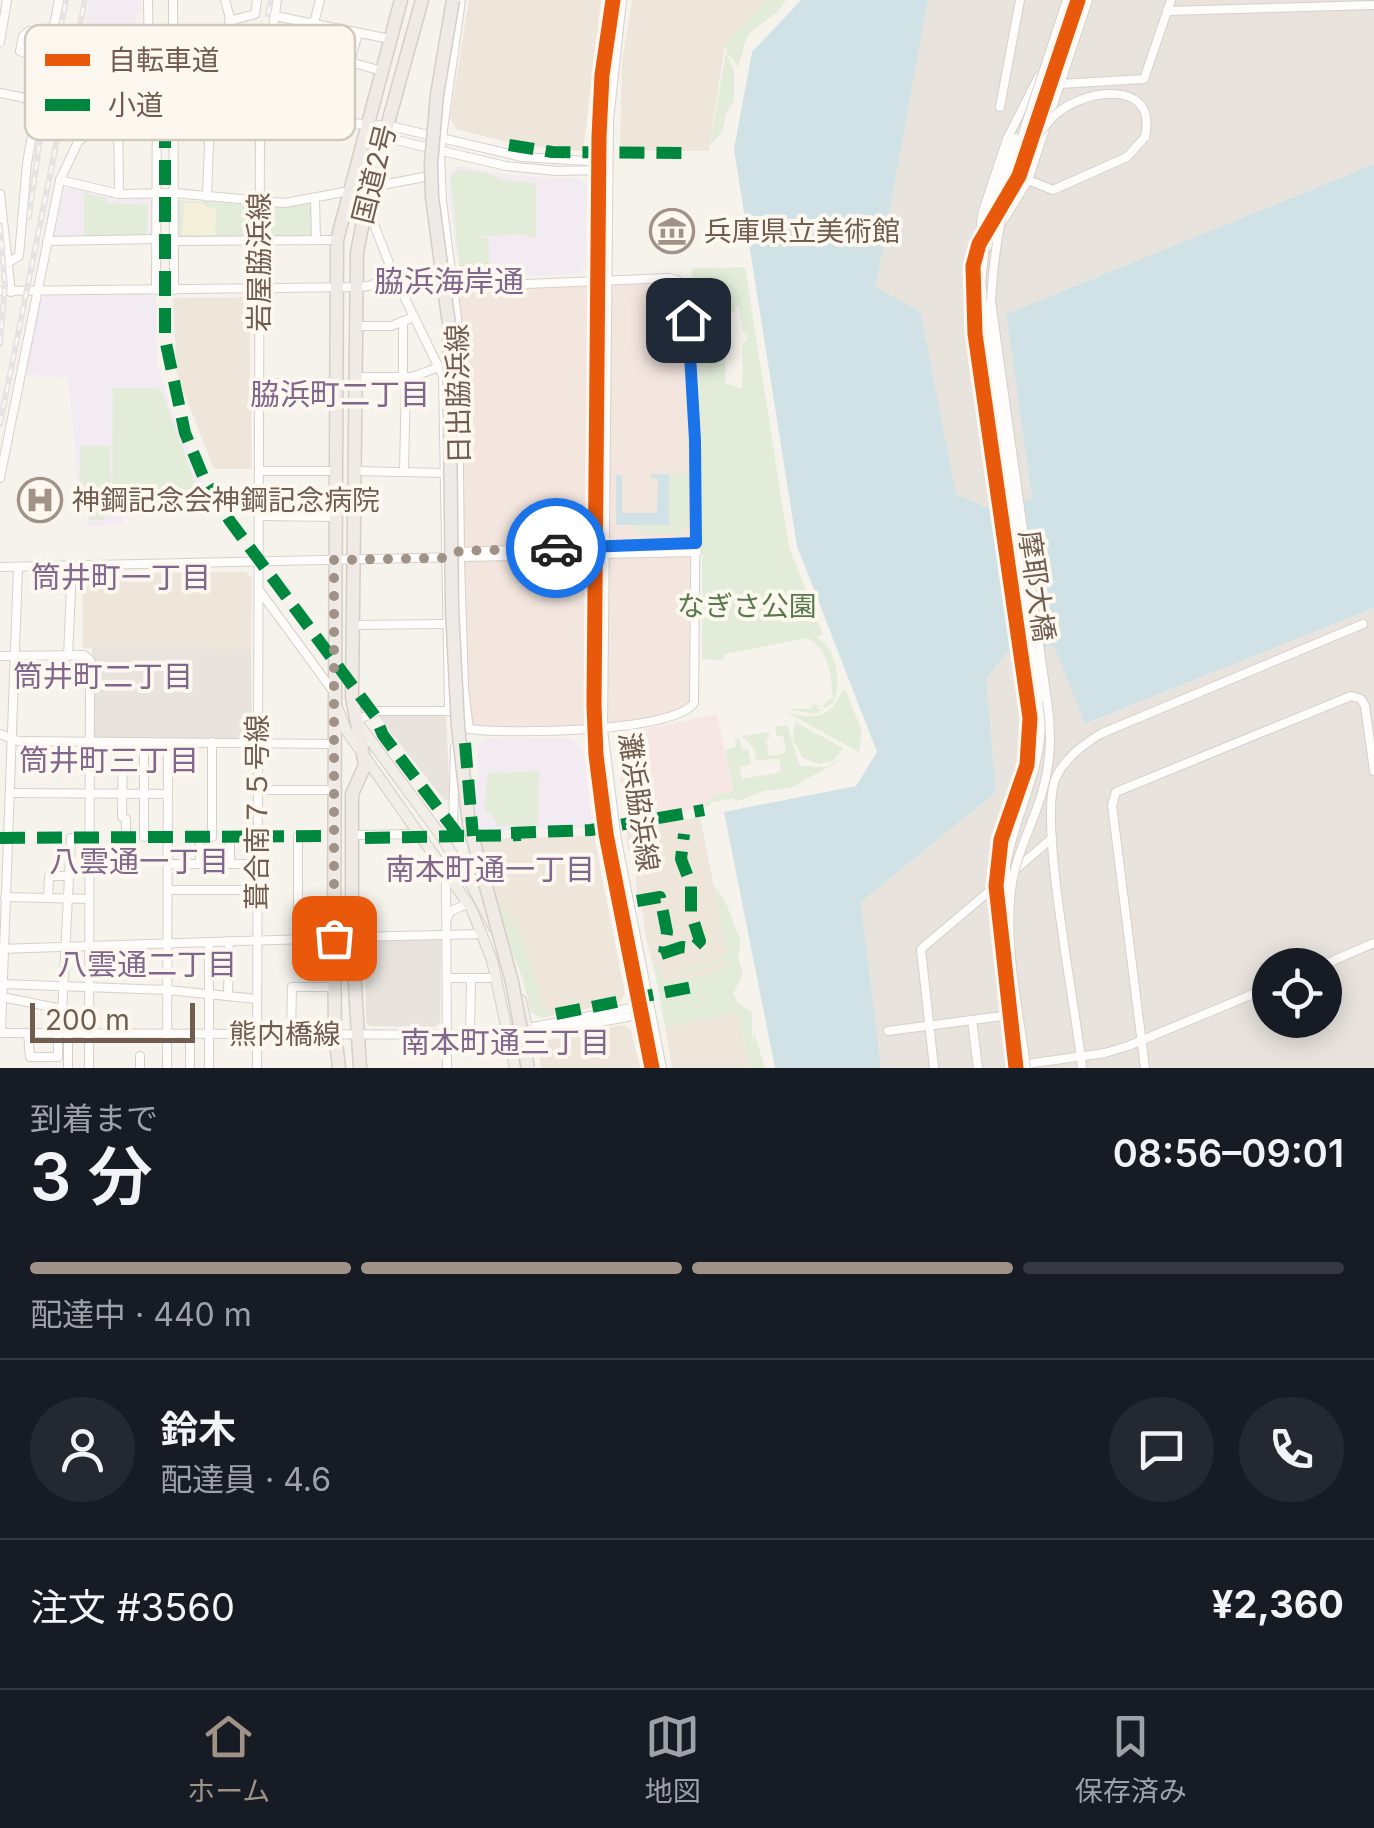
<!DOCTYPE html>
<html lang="ja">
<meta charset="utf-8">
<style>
body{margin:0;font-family:Inter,"Noto Sans JP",sans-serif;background:#242831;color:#f1f3f6;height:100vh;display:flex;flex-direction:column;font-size:38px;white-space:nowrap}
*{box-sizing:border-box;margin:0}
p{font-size:32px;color:#9ea1a6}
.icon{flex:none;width:55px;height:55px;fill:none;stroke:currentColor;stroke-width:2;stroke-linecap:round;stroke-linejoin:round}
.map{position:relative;height:1068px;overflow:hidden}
.drawer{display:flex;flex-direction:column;background:#171b24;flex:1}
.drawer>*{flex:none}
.fabs{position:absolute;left:1252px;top:948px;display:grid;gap:20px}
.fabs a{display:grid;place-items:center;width:90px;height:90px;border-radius:50%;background:#171b24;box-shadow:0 5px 25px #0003;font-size:50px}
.scale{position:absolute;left:30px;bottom:25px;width:165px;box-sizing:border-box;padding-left:10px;border:5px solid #715d50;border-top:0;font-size:28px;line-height:35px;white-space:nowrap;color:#715d50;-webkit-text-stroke:8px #fdf8ef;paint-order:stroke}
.pin{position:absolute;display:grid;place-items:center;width:85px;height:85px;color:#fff;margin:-42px;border-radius:20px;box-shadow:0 5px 15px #0006}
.courier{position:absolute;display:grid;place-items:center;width:100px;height:100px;margin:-50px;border:8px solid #1a73e8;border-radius:50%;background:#fff;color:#222;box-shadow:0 2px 12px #0007}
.summary em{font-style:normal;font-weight:600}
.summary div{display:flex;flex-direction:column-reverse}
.summary{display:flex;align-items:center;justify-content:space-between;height:170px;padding:0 30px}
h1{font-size:65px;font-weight:600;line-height:75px}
.bar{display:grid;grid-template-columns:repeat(4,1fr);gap:15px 10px;align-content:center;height:120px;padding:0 30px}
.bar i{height:12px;border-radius:8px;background:#363941}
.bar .current{background:#a09287}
.bar p{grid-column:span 4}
.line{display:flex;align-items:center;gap:25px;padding:0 30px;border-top:2px solid #363941}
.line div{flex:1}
.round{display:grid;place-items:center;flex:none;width:105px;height:105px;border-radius:52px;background:#242831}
.tab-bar{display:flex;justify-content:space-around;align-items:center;height:140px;border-top:2px solid #363941;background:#171b24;font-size:28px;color:#9ea1a6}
.tab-bar a{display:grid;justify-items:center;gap:5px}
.tab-bar .current{color:#a09287}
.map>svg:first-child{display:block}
</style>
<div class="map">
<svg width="1374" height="1068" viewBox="0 0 1374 1068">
<rect width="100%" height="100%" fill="#f6f3ed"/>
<g fill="#eee6db">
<polygon points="469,0 601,0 583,151 519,145 456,129 450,118"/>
<polygon points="632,0 766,0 725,44 709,151 620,151 622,61"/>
<polygon points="249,297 252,469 214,469 177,375 173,298"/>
<polygon points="245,572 252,578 251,649 83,648 82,574"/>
<polygon points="700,817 731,972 658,986 646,937 640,894 637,894 635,866 627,845 627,830"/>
<polygon points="594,836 625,994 620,1002 541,1018 531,1012 523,979 489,895 477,839"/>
<polygon points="738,1012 750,1068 672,1068 665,1027"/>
<polygon points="622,1025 631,1030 640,1068 541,1068 539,1050 544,1041"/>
</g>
<polygon fill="#f3e6df" points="669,278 683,285 694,411 695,692 689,710 603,730 469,729 454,287"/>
<g fill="#e8e3dd" fill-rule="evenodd">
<polygon points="928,0 1374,0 1374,164 1006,314 1032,500 985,507 956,494 921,313 876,288"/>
<path d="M1374 608V1068H881L861 902 996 792 986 680 1007 652 1054 646 1086 724ZM1270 965H1325V1020H1270Z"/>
<polygon points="92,648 251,649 252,740 91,740"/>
<polygon points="380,713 446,716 450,800 444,800 379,717"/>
<polygon points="441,937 440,1023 435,1027 370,1026 366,1022 365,940"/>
</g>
<g fill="#f3ebf2">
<polygon points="89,0 141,0 142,12 136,13 137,31 129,34 86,26"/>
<polygon points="458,166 513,176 578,178 587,185 586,266 577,274 472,279 459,268 449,201 449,174"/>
<polygon points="65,187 118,199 151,199 154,202 154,235 53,238"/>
<polygon points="156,295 157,363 179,434 184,436 212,504 202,517 197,513 173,509 173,515 123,517 123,524 88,527 88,491 79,490 68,377 25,375 39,299 44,296"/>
<polygon points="487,738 571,738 583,749 593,827 475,832 471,803 478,774 477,749"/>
</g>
<polygon fill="#f6e7e5" points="717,714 733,792 709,802 707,807 626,822 616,743 625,733"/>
<g fill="#e3ecd9" fill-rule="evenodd">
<path d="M766 0H786C777 17 761 21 749 35 744 41 742 57 738 67L726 51 725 44Z"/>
<polygon points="726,52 734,70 734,101 726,114 722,132 710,145"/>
<polygon points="460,169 489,174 501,180 536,183 536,238 520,234 473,237 488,238 490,268 460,269 450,177"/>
<polygon points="84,193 106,198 108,203 148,205 147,232 144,235 84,236"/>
<polygon points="175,200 253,204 253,238 178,238"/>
<polygon points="314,203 314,238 265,238 265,204 284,207"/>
<path d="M745 267 789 547 823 634 816 637C837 648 842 683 833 703L815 714 786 709H812L813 704 817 705V709H823L824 704 833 697C831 678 830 650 808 638L725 654 724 660 702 659V454L692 268ZM735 306H739L743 333H747V341L743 342 742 389 725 383 726 312H735Z"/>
<polygon points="113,388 157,388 162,392 203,504 168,503 166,508 139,508 138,514 112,516"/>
<polygon points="80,446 110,446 111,489 104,490 104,520 89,520 89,490 80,490"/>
<polygon points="669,474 689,474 689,524 681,533 636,533 636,525 669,525"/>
<path d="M842 691H846L862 732 859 752 786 712C816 719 828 721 842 691Z"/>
<polygon points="795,722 843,748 833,761 820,764 803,758 793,740"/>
<polygon points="787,725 800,766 827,767 839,759 838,762 790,788 764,791 735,802 734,798 713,802 707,807 706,803 713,796 733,792 725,750 736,747 735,739 740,738 742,750 748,749 751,764 740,767 742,779 781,772 779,759 756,760 754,748 742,736 769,732 770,737 766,739 769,756 786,753 783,736 777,736 775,727"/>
<polygon points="539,771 538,827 496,826 496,820 484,808 488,773"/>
<path d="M714 886C730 902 731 922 741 940L738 957 743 974 733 994 739 1004 752 1012V1039L754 1032 765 1068H750L738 1012 665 1027 654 965 657 964 663 981 709 976V973L729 965 727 960 693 972 665 976 724 957 726 951Z"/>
<path d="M491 899C518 911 539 982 543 1011L547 1010 549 1017 541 1018 531 1012 523 979Z"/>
</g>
<polygon fill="#f5f0d9" points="184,203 203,203 206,207 216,208 215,235 182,235"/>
<g fill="#d0e2e5">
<polygon points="801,0 928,0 876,287 921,313 956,494 985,507 1032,499 1006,314 1374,164 1374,608 1085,724 1054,646 1007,652 986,680 996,792 861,902 881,1068 775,1068 724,812 856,786 877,752 797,546 734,149 752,52"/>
<polygon points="651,474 669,474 669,525 616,525 616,475 622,475 622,513 657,513 658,479 651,478"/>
</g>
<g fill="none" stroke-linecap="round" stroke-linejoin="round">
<defs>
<g id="minor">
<polyline points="173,0 174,290"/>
<polyline points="225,0 260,127 257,1068"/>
<polyline points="613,0 602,75 599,136 594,705 596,755 606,834 652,1068"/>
<polyline points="622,0 609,120 603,730 617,841 662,1068"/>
<polyline points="1167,11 1374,5"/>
<polyline points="275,16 390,39"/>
<polyline points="229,21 255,14 257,0"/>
<path d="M29 31 40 34 44 42C36 48 30 57 20 51L23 36Z"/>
<polyline points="358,33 350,62 382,71"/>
<polyline points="45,41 52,35 59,0"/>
<polyline points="0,42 7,0"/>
<polyline points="1060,84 1144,79 1171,0"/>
<polyline points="0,93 25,98"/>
<polygon points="31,93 35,98 30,103 25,98"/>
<polyline points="258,98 263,97 277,0"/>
<polyline points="292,107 320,0"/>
<polyline points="1000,107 1020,0"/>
<polyline points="118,109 119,194"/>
<polyline points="368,126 383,137 506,166 557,171 601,170"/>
<polyline points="89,129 101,69 107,65 368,126 386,125 522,157 602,162"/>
<polyline points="1007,139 1039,76"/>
<polyline points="1028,147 1078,0"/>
<polyline points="60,180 119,194 174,193 285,203 435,175"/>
<polyline points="1015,184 1028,180 1053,190 1127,157 1145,137"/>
<polyline points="0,194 11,292"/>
<polyline points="207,197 211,89"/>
<polyline points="315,199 316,240"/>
<polyline points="370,204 375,227 394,276 443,376 449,706 454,711"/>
<polyline points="986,231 1004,200"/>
<polyline points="47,241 156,239"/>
<polyline points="174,241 337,240"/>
<polyline points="986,249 1028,180 1088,0"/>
<polyline points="976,253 973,266 973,318 1030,726 1027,765 1001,840 996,886 1016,1068"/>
<polyline points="9,262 19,256 27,163 37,108 34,101"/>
<path d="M981 283 1041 715C1043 770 1014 814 1006 866"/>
<path d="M454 287 669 278 677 280 686 292 696 464 694 703C673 733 507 734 469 729L464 688 460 560"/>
<polyline points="156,290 157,77"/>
<polyline points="0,291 358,287 369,286 394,276"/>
<polyline points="991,301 1047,701"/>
<polyline points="358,326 391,326 414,317"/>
<polyline points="357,377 412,377 439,367"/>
<polyline points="403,377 403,321"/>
<polyline points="260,384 335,382"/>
<polyline points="259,471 335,471"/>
<polyline points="354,471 444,473"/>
<polyline points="404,472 406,377"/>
<polyline points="0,478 60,180 78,142 118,109 149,68 148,0"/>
<polyline points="259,516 335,517"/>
<polyline points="460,551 457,318 442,201 440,151 461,0"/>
<polyline points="458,552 697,543"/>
<polyline points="0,567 697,552"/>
<polyline points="259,590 333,691"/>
<polyline points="354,625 446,624"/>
<polyline points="0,656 84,655 90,660 89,1068"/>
<polyline points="68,656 72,566"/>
<polyline points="357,720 378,711 454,711"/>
<polyline points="0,734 18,741 336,744"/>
<polyline points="123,742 122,817 126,819 126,837"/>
<polyline points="257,790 335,790"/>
<polyline points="10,793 168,794"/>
<polyline points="352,835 421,834"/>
<polyline points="298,836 298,939"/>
<polyline points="144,837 144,742"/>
<polyline points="200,837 200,864"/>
<polyline points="212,837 212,742"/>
<polyline points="230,837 230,864"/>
<polyline points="444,842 453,830 455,747"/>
<polyline points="169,864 257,864"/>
<polyline points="1014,871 1052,838"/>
<polyline points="446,873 447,1068"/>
<polyline points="169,890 257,890"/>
<polyline points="5,897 89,899"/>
<polyline points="48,898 49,876 69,876"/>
<polyline points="447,918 451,911 469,903"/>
<polyline points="352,937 483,934"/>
<polyline points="0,949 334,938"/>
<polyline points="1323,965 1374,943"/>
<polyline points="447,978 496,978"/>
<polyline points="2,984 168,990 257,999"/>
<polyline points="228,996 229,941"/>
<polyline points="2,997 62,1009"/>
<polyline points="972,1020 978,1068"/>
<polyline points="523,1029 641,1006"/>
<polyline points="888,1031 1010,1015"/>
<polyline points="0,1033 528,1035 644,1014"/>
<polyline points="1,1033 18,567"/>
<polyline points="28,1033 30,1057 58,1057 58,1033"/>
<polyline points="61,1033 71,838"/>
<polyline points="190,1034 190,1068"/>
<polyline points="291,1034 292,987 334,987"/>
<polyline points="470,1035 471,978"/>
<polyline points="1020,1065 1105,1053 1128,1046 1270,987"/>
<polyline points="68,1068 68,1033"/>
<polyline points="140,1068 140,1056"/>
<polyline points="167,1068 168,742"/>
<polyline points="209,1068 209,942"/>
<polyline points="934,1068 921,949 999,883"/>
<path d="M1082 1068C1077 1011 1037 819 1056 777 1065 758 1083 745 1100 734L1363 624"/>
<polyline points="1145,1068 1112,805 1116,792 1351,696 1361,699 1365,706 1374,771"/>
</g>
<g id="major">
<polyline points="337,707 346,730 471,908 492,960 515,1068"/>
<polyline points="360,726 439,833 471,884 494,928"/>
<polyline points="521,1000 529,1037"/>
</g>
<g id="highway">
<polyline points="339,1068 335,1034 334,938 337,240 401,0"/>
<polyline points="360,1068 352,937 352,794 365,765 352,697 357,253 368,195 422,0"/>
</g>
</defs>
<use href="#minor" stroke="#d5d0cb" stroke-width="10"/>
<use href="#major" stroke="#d4cec8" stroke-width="12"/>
<use href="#highway" stroke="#d4cec8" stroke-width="15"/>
<use href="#minor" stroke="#fefdfc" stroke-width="8"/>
<use href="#major" stroke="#f1eee7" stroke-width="10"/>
<use href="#highway" stroke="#efeae6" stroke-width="12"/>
<defs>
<g id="rail">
<polyline points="268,14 271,0"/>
<polyline points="29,217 41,132 66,0"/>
<polyline points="0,225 5,285 0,344"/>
<polyline points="0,424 85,0"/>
</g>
</defs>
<use href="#rail" stroke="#e5e3e4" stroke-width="6"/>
<use href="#rail" stroke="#fdf8ef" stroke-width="2.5" stroke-dasharray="8" stroke-linecap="butt"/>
<defs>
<g id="minor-bridge">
<polyline points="1000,203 1067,0"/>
<polyline points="981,283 988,217 1015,138"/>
<polyline points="976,284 982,214 1007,139"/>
<path d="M991 301C995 236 1004 169 1051 119 1078 89 1159 76 1145 137"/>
<polyline points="1005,910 1006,866"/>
<path d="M1026 1068C1019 1010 1004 948 1011 890 1015 856 1032 826 1042 793 1051 763 1052 732 1047 701"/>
</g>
<polyline id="highway-bridge" points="453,0 437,95 431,163 432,197 449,324 452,609 458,727 469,824 512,982 528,1068"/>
</defs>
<use href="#minor-bridge" stroke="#d5d0cb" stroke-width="10" stroke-linecap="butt"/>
<use href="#highway-bridge" stroke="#d4cec8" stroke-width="15" stroke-linecap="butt"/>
<use href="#minor-bridge" stroke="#fefdfc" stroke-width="8"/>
<use href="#highway-bridge" stroke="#efeae6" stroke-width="12"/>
<g stroke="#00873e" stroke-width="12" stroke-dasharray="25 12" stroke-linecap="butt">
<polyline points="165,86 165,339 185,433 205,481 230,521 375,716 383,735 459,836"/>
<polyline points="509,145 552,152 690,153"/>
<polyline points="465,743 473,836"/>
<polyline points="511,833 591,830 704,810"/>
<polyline points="0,838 323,836"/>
<polyline points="365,838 521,835"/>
<polyline points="637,901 660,897 667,932 664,953"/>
<polyline points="661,954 682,947 693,948 700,941 691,913 691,885 681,859 684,834"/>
<polyline points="556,1014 692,987"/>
</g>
<defs>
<g id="cycleway">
<polyline points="613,0 602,75 599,136 594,705 596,755 606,834 652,1068"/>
<polyline points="1016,1068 996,886 1001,840 1027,765 1030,718 975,334 973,266 979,244 1019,176 1078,0"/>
</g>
</defs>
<use href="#cycleway" stroke="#fdf8ef" stroke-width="21"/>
<use href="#cycleway" stroke="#e8590c" stroke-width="15"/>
</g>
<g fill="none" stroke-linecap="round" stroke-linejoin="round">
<polyline stroke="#a09287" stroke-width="10" stroke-dasharray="0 18" points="334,938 334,560 444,558 460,551 556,548"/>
<polyline stroke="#1a73e8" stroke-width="12" points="556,548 696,543 695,440 688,320"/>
</g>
<defs>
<symbol id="museum-ring" viewBox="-11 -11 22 22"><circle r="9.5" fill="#fdf8ef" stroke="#a09287" stroke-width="1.5"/><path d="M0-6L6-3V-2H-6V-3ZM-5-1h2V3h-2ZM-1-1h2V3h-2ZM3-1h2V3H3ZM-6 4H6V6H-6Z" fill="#a09287"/></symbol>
<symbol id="hospital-ring" viewBox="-11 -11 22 22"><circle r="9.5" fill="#fdf8ef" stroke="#a09287" stroke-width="1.5"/><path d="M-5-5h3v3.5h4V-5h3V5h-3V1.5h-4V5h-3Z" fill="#a09287"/></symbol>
</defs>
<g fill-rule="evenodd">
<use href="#museum-ring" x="647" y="206" width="50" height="50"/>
<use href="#hospital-ring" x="15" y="475" width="50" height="50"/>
</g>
<g text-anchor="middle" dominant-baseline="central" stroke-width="8" stroke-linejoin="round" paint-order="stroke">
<g font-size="28" fill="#715d50" stroke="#fdf8ef">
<text transform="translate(374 174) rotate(-76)">国道2号</text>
<text transform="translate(259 262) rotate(-90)">岩屋脇浜線</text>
<text transform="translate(458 394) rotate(-91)">日出脇浜線</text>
<text transform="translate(1037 586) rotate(82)">摩耶大橋</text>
<text transform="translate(639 802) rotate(82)">灘浜脇浜線</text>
<text transform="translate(257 812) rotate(-90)">葺合南７５号線</text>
<text x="285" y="1034">熊内橋線</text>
</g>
<g font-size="28" fill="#715d50" stroke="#fdf8ef" text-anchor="start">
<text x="704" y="231">兵庫県立美術館</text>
<text x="72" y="500">神鋼記念会神鋼記念病院</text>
</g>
<g font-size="28" fill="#577a4c" stroke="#fdf8ef">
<text x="747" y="606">なぎさ公園</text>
</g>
<g font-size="30" fill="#82678c" stroke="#fdf8ef">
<text x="449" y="281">脇浜海岸通</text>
<text x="340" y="394">脇浜町二丁目</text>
<text x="121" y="577">筒井町一丁目</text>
<text x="103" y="676">筒井町二丁目</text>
<text x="109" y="760">筒井町三丁目</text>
<text x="139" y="861">八雲通一丁目</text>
<text x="490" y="869">南本町通一丁目</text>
<text x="147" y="964">八雲通二丁目</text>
<text x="505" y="1042">南本町通三丁目</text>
</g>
</g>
<rect x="25" y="25" width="330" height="115" rx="15" fill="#fdf8ef" stroke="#d3cabf" stroke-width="2.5"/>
<rect x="45" y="54" width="45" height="12" fill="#e8590c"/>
<rect x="45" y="99" width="45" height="12" fill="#00873e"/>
<g font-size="28" fill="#715d50">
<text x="108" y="70">自転車道</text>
<text x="108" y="115">小道</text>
</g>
</svg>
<div class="fabs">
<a><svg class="icon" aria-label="locate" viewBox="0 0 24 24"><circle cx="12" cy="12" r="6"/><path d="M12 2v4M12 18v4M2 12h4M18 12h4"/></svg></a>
</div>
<div class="scale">200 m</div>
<div class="pin" style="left:334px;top:938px;background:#ea580c"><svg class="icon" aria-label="bag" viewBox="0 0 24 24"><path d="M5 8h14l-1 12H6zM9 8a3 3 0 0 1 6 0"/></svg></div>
<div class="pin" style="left:688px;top:320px;background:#1f2937"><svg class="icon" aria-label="home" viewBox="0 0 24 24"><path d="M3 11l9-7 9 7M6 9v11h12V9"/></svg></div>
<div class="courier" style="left:556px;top:548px"><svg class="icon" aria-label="car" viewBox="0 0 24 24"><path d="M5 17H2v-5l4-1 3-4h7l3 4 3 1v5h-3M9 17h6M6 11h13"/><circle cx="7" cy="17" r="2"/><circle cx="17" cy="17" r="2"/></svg></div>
</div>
<section class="drawer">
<div class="summary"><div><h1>3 分</h1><p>到着まで</p></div><em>08:56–09:01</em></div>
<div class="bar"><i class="current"></i><i class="current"></i><i class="current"></i><i></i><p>配達中 · 440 m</p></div>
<div class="line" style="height:180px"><a class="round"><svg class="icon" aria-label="person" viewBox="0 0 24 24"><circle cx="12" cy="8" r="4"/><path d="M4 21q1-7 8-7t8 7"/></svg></a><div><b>鈴木</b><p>配達員 · 4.6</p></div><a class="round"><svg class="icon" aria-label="chat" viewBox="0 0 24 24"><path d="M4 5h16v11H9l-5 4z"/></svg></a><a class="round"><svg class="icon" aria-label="phone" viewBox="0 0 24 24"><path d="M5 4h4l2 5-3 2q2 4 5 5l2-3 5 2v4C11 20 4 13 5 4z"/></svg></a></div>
<div class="line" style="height:130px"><div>注文 #3560</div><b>¥2,360</b></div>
</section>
<nav class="tab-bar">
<a class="current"><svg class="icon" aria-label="home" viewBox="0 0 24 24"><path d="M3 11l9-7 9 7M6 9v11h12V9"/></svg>ホーム</a>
<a><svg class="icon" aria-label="map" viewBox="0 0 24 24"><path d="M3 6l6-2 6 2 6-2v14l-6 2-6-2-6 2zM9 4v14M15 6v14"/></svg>地図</a>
<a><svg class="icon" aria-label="saved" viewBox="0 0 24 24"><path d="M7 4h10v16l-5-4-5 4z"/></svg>保存済み</a>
</nav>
